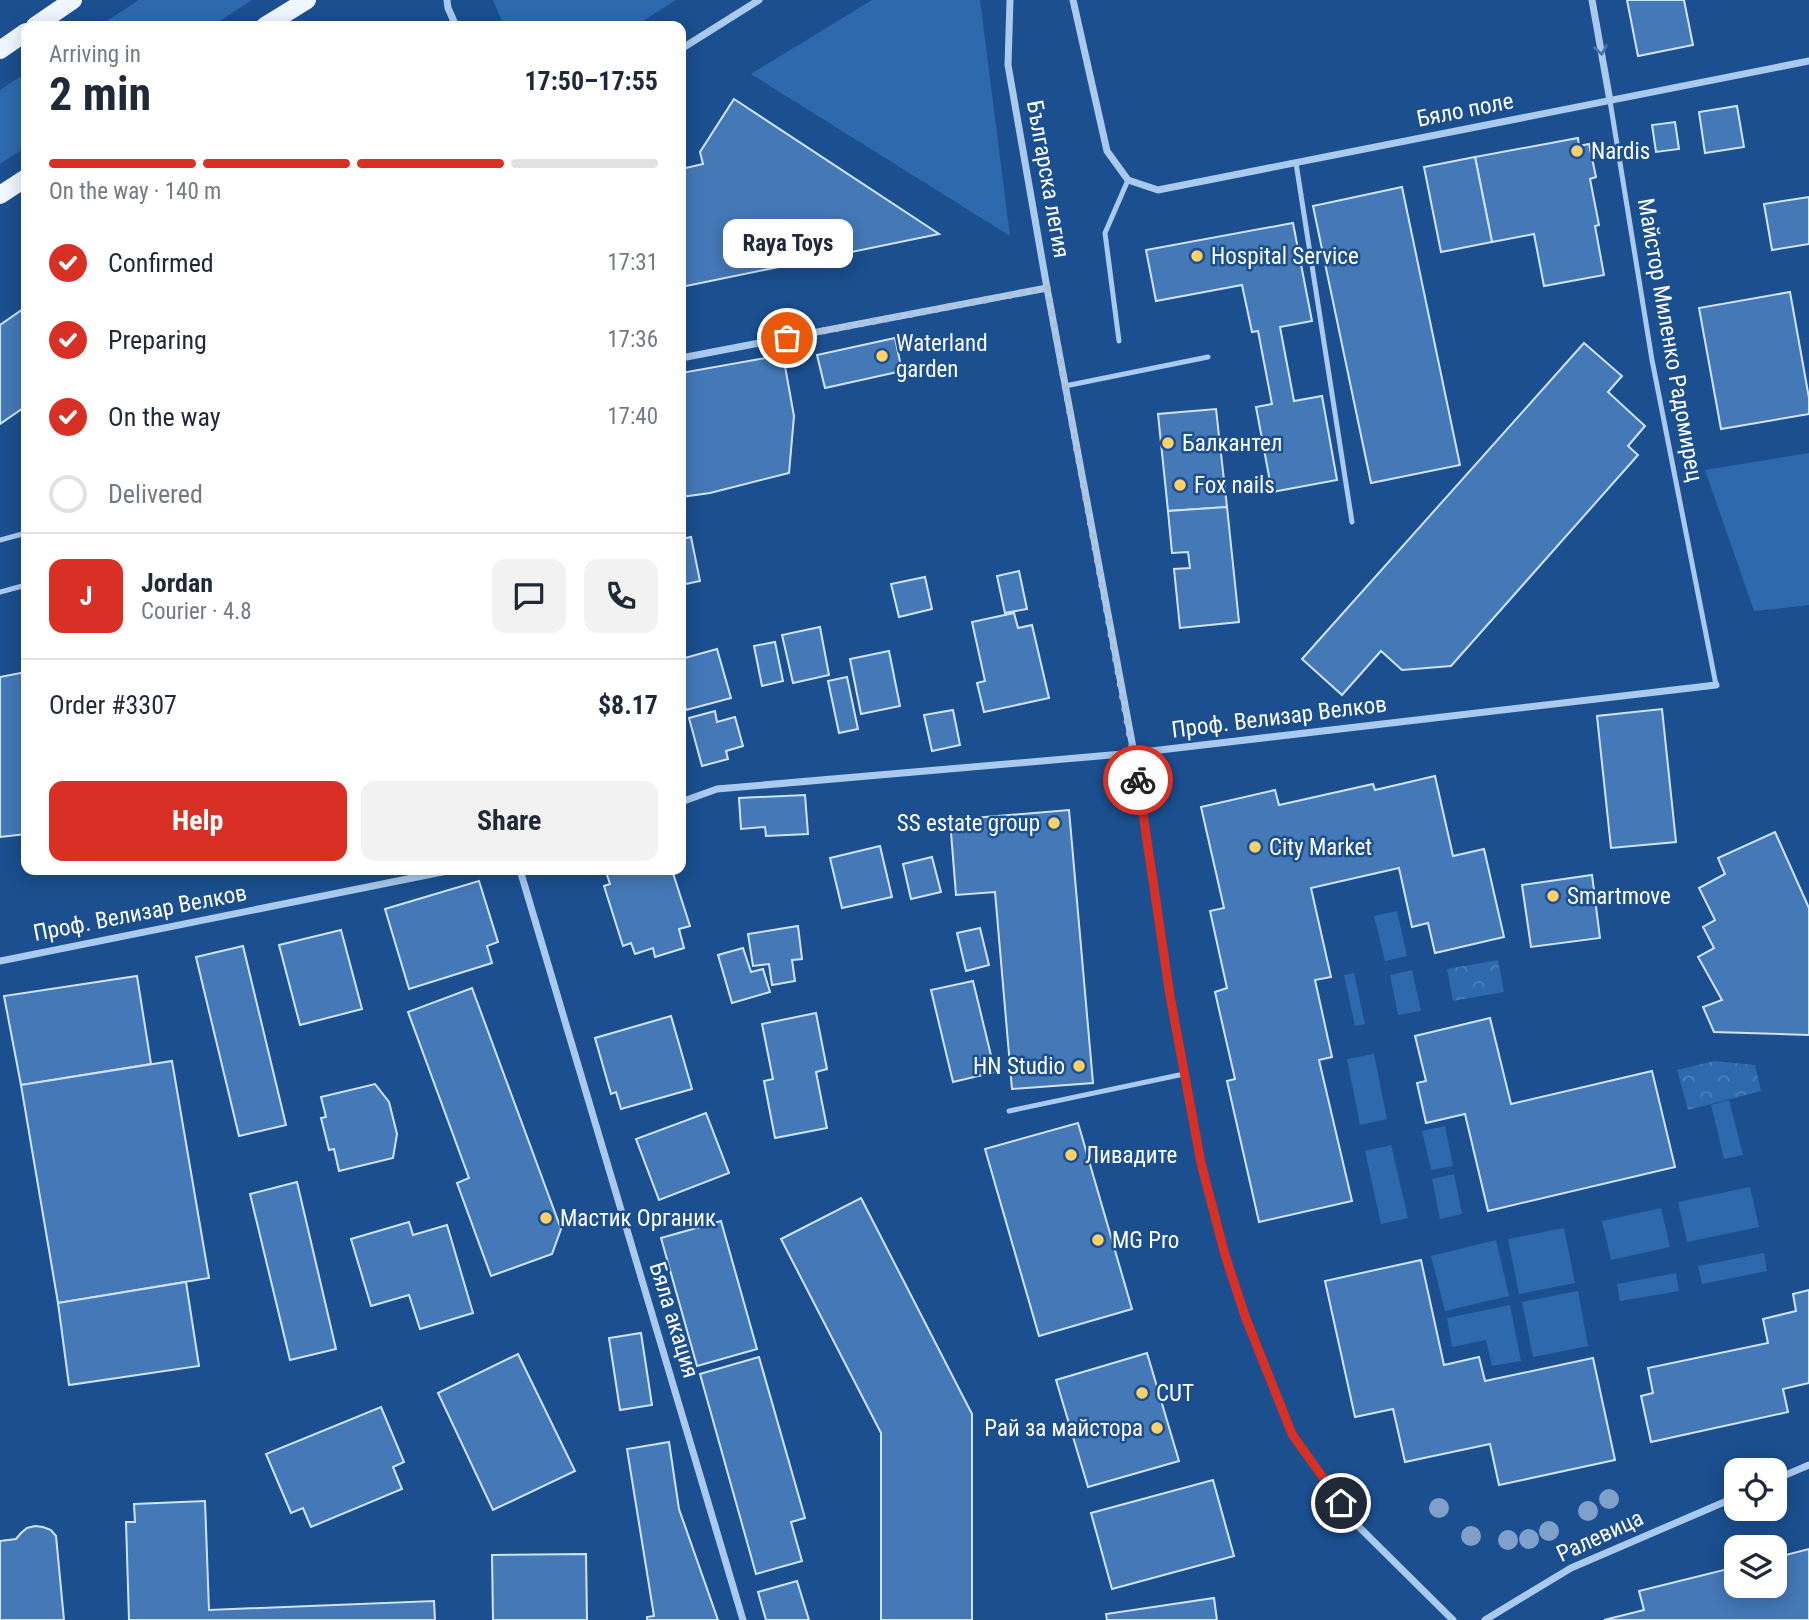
<!DOCTYPE html>
<meta charset="utf-8">
<style>
body{margin:0;font-family:"Roboto Condensed",sans-serif;background:#f2f2f3;color:#1f2937;height:100vh;display:flex;flex-direction:column;font-size:26px;white-space:nowrap}
*{box-sizing:border-box;margin:0}
p{font-size:23px;color:#747a83}
.icon{flex:none;width:38px;height:38px;fill:none;stroke:currentColor;stroke-width:2;stroke-linecap:round;stroke-linejoin:round}
.map{position:relative;flex:1;overflow:hidden}
.details{position:absolute;left:21px;top:21px;width:665px;height:854px;display:flex;flex-direction:column;background:#fff;border-radius:14px;box-shadow:0 4px 18px #0003}
.details>*{flex:none}
.tools{position:absolute;left:1724px;top:1458px;display:grid;gap:14px}
.tools a{display:grid;place-items:center;width:63px;height:63px;border-radius:14px;background:#fff;box-shadow:0 4px 18px #0003;font-size:35px}
.pin{position:absolute;display:grid;place-items:center;width:60px;height:60px;color:#fff;margin:-30px;border:4px solid #fff;border-radius:50%;box-shadow:0 2px 7px #0007}
.courier{position:absolute;display:grid;place-items:center;width:70px;height:70px;margin:-35px;border:5px solid #d93025;border-radius:50%;background:#fff;color:#222;box-shadow:0 2px 9px #0007}
.bubble{position:absolute;height:49px;border-radius:14px;background:#fff;box-shadow:0 4px 18px #0003;font-size:23px;font-weight:700;line-height:49px;text-align:center}
.overview em{font-style:normal;font-weight:700}
.overview div{display:flex;flex-direction:column-reverse}
.overview{display:flex;align-items:center;justify-content:space-between;height:119px;padding:0 28px}
h1{font-size:46px;font-weight:700;line-height:52px}
.bar{display:grid;grid-template-columns:repeat(4,1fr);gap:10px 7px;align-content:center;height:84px;padding:0 28px}
.bar i{height:9px;border-radius:5px;background:#e0e1e3}
.bar .on{background:#d93025}
.bar p{grid-column:span 4}
.line{display:flex;align-items:center;gap:18px;padding:0 28px;border-top:2px solid #e0e1e3}
.line div{flex:1}
.round{display:grid;place-items:center;flex:none;width:74px;height:74px;border-radius:14px;background:#f2f2f3}
ol{padding:0 28px;list-style:none}
li{display:flex;align-items:center;gap:21px;height:77px}
li p{margin-inline-start:auto}
li .icon{padding:7px;border-radius:50%;background:#d93025;color:#fff;stroke-width:4}
li:last-child{color:#747a83}
li i{width:38px;height:38px;border:4px solid #e0e1e3;border-radius:50%}
.primary-button{display:flex;gap:14px;margin-top:auto;padding:14px 28px}
.primary-button a{flex:1;height:80px;border-radius:14px;background:#d93025;color:#fff;font-size:28px;font-weight:700;line-height:80px;text-align:center}
.primary-button a+a{background:#f2f2f3;color:#1f2937}
.map>svg:first-child{display:block}
</style>
<div class="map">
<svg width="1809" height="1620" viewBox="0 0 1809 1620">
<defs>
<pattern id="forest-crowns" width="20" height="18" patternUnits="userSpaceOnUse" patternTransform="scale(1.75)"><rect width="20" height="18" fill="#2e69ad"/><path d="M2 6a3 3 0 1 1 6 0M12 15a3 3 0 1 1 6 0" fill="none" stroke="#4d80b9"/></pattern>
</defs>
<rect width="100%" height="100%" fill="#1b4f8f"/>
<g fill="#2e69ad">
<polygon points="139,0 252,0 212,26 99,26"/>
<polygon points="493,0 676,0 635,26 504,26"/>
<polygon points="872,0 980,0 1010,236 751,74"/>
<polygon points="26,73 26,147 0,164 0,90"/>
<polygon points="1809,453 1809,605 1754,611 1705,470"/>
<polygon points="1397,911 1407,956 1385,961 1374,916"/>
<polygon points="1412,970 1421,1011 1398,1015 1390,975"/>
<polygon points="1354,973 1365,1024 1355,1026 1344,975"/>
<polygon points="1374,1054 1387,1119 1360,1125 1347,1059"/>
<polygon points="1729,1100 1743,1155 1724,1159 1711,1105"/>
<polygon points="1445,1126 1453,1166 1431,1170 1422,1131"/>
<polygon points="1391,1145 1408,1218 1381,1224 1365,1151"/>
<polygon points="1454,1174 1462,1214 1440,1219 1432,1179"/>
<polygon points="1750,1187 1759,1227 1687,1242 1678,1202"/>
<polygon points="1661,1208 1670,1247 1611,1260 1602,1221"/>
<polygon points="1564,1228 1575,1283 1519,1294 1508,1239"/>
<polygon points="1496,1240 1509,1296 1445,1311 1431,1256"/>
<polygon points="1764,1253 1767,1271 1702,1284 1698,1266"/>
<polygon points="1676,1273 1679,1291 1620,1301 1617,1284"/>
<polygon points="1578,1291 1588,1346 1533,1357 1522,1302"/>
<polygon points="1510,1305 1521,1361 1492,1366 1486,1340 1452,1347 1447,1318"/>
</g>
<g fill="url(#forest-crowns)">
<polygon points="1498,960 1504,992 1453,1001 1447,969"/>
<polygon points="1714,1061 1755,1065 1761,1091 1688,1110 1677,1070"/>
</g>
<g fill="#4478b7" stroke="#cfe3fa" stroke-width="2">
<polygon points="1627,0 1684,0 1693,45 1638,56"/>
<polygon points="734,99 939,234 681,287 681,169 703,164 700,152"/>
<polygon points="1737,106 1744,147 1705,153 1699,112"/>
<polygon points="1675,122 1679,149 1656,152 1652,125"/>
<polygon points="1578,138 1579,146 1589,144 1596,177 1590,179 1599,225 1595,226 1604,275 1544,286 1534,234 1492,242 1475,157"/>
<polygon points="1475,157 1492,242 1441,252 1424,167"/>
<polygon points="1402,187 1460,465 1371,483 1313,206"/>
<polygon points="1809,197 1809,244 1772,250 1764,204"/>
<polygon points="1293,223 1312,321 1280,327 1294,401 1322,396 1337,480 1272,492 1256,407 1272,404 1258,331 1252,332 1242,285 1156,301 1146,250"/>
<polygon points="1790,292 1809,398 1809,414 1721,429 1699,308"/>
<polygon points="26,307 26,406 0,424 0,325"/>
<polygon points="895,338 902,371 825,388 817,355"/>
<polygon points="1584,343 1622,376 1608,392 1645,426 1628,446 1638,455 1451,666 1402,670 1381,651 1342,695 1302,659"/>
<polygon points="783,355 794,416 789,473 710,493 681,497 681,373"/>
<polygon points="1216,409 1227,507 1168,511 1158,414"/>
<polygon points="1227,507 1239,622 1180,628 1174,569 1190,568 1188,552 1172,553 1168,511"/>
<polygon points="691,537 700,581 681,585 681,539"/>
<polygon points="1019,571 1027,609 1005,613 997,576"/>
<polygon points="925,577 932,609 899,617 891,584"/>
<polygon points="1014,613 1018,628 1032,625 1049,698 984,712 977,683 985,681 972,622"/>
<polygon points="820,627 829,675 793,683 782,635"/>
<polygon points="775,642 783,681 762,686 754,646"/>
<polygon points="717,649 731,698 686,710 681,689 681,659"/>
<polygon points="889,651 900,706 861,714 850,659"/>
<polygon points="26,672 26,834 0,837 0,677"/>
<polygon points="847,677 858,729 839,733 828,681"/>
<polygon points="1662,709 1676,842 1611,848 1597,716"/>
<polygon points="953,710 960,745 932,751 924,715"/>
<polygon points="715,711 717,722 735,717 743,746 726,751 728,759 702,766 689,718"/>
<polygon points="1435,776 1453,856 1484,849 1504,937 1435,953 1428,923 1412,927 1399,868 1311,888 1331,977 1315,980 1332,1057 1319,1060 1352,1201 1259,1222 1227,1081 1235,1079 1215,992 1227,988 1210,911 1224,908 1201,807 1275,790 1279,805 1373,784 1375,790"/>
<polygon points="805,795 808,834 766,836 765,827 741,829 739,798"/>
<polygon points="1069,810 1093,1083 1012,1089 995,892 956,895 950,820"/>
<polygon points="1775,832 1809,908 1809,1035 1714,1032 1703,1007 1722,1000 1698,957 1714,948 1703,927 1715,920 1699,888 1725,874 1718,858"/>
<polygon points="880,846 892,897 842,908 830,858"/>
<polygon points="932,857 941,892 911,899 903,864"/>
<polygon points="612,870 672,870 690,926 679,929 684,948 655,957 653,948 635,954 631,943 623,946 604,886 610,884 606,872"/>
<polygon points="1592,875 1600,938 1531,947 1522,885"/>
<polygon points="479,881 498,942 487,946 492,963 409,989 385,909"/>
<polygon points="798,926 802,959 792,960 795,981 772,985 769,964 753,966 748,934"/>
<polygon points="980,928 989,965 966,971 957,933"/>
<polygon points="341,930 362,1009 300,1025 279,945"/>
<polygon points="243,946 286,1125 239,1136 196,957"/>
<polygon points="743,948 751,972 763,969 770,992 732,1003 718,955"/>
<polygon points="137,976 151,1064 21,1085 4,996"/>
<polygon points="973,981 995,1072 953,1082 931,990"/>
<polygon points="472,988 561,1229 552,1254 491,1276 457,1183 469,1178 408,1012"/>
<polygon points="816,1013 827,1069 816,1072 827,1128 775,1138 764,1081 773,1079 762,1024"/>
<polygon points="671,1016 692,1089 621,1109 616,1092 611,1094 595,1038"/>
<polygon points="1490,1018 1511,1104 1652,1071 1675,1167 1488,1211 1465,1114 1426,1123 1417,1083 1426,1081 1415,1036"/>
<polygon points="172,1061 209,1278 58,1303 21,1085"/>
<polygon points="375,1084 389,1102 397,1134 393,1158 339,1171 334,1149 329,1150 321,1118 326,1117 321,1097"/>
<polygon points="706,1113 729,1173 659,1200 636,1139"/>
<polygon points="1078,1123 1132,1309 1039,1336 985,1149"/>
<polygon points="297,1182 336,1349 290,1360 250,1194"/>
<polygon points="861,1198 972,1414 972,1620 881,1620 881,1433 781,1239"/>
<polygon points="721,1221 757,1349 697,1366 661,1238"/>
<polygon points="409,1222 413,1235 447,1225 473,1313 420,1329 409,1295 371,1306 351,1239"/>
<polygon points="1421,1260 1444,1365 1479,1357 1485,1381 1593,1358 1615,1460 1499,1485 1490,1444 1405,1462 1393,1409 1355,1417 1325,1281"/>
<polygon points="186,1282 199,1366 69,1385 58,1303"/>
<polygon points="1809,1290 1809,1383 1783,1389 1788,1412 1651,1442 1641,1396 1653,1393 1648,1368 1768,1343 1763,1319 1796,1311 1793,1294"/>
<polygon points="641,1333 652,1405 620,1410 609,1338"/>
<polygon points="1147,1353 1179,1461 1088,1487 1056,1380"/>
<polygon points="518,1354 575,1471 493,1510 438,1393"/>
<polygon points="759,1357 805,1518 791,1522 802,1561 756,1574 700,1374"/>
<polygon points="381,1407 404,1462 393,1467 402,1489 311,1527 303,1508 291,1513 266,1454"/>
<polygon points="669,1442 679,1509 718,1620 647,1620 647,1617 654,1616 627,1449"/>
<polygon points="1213,1480 1234,1556 1112,1589 1091,1513"/>
<polygon points="205,1501 209,1610 434,1601 435,1620 129,1620 126,1522 135,1522 134,1504"/>
<polygon points="35,1526 43,1527 51,1530 56,1536 64,1620 0,1620 0,1541 16,1539 21,1533 27,1528"/>
<polygon points="1809,1549 1809,1620 1604,1620 1644,1610 1639,1591 1736,1567 1736,1586 1774,1586 1774,1558"/>
<polygon points="586,1554 587,1620 493,1620 492,1555"/>
<polygon points="797,1581 809,1620 766,1620 758,1592"/>
<polygon points="1214,1598 1217,1620 1107,1620 1106,1614"/>
</g>
<g fill="none" stroke-linecap="round" stroke-linejoin="round">
<g stroke="#a9c9ee" stroke-width="5">
<polyline points="1610,101 1652,360 1716,685"/>
<polyline points="1296,163 1352,522"/>
<polyline points="1119,341 1105,233 1128,180"/>
<polyline points="1065,386 1208,357"/>
<polyline points="0,540 26,533"/>
<polyline points="0,592 26,585"/>
<polyline points="1009,1111 1184,1074"/>
</g>
<g stroke="#a9c9ee" stroke-width="7">
<polyline points="447,0 448,8 456,26"/>
<polyline points="1010,0 1008,65 1047,288 1134,753 1170,996 1201,1163 1225,1256 1245,1316 1292,1434 1355,1523 1453,1620"/>
<polyline points="1073,0 1107,151 1128,180 1158,190 1809,61"/>
<polyline points="1592,0 1610,101"/>
<polyline points="681,49 759,0"/>
<polyline points="681,358 1047,288"/>
<polyline points="681,802 717,789 1134,753 1716,685"/>
<polyline points="520,870 743,1620"/>
<polyline points="0,961 452,870"/>
<polyline points="1774,1480 1809,1465"/>
<polyline points="1485,1620 1571,1568 1736,1497"/>
</g>
<g stroke="#f0f6ff" stroke-width="18">
<polyline points="35,26 73,0"/>
<polyline points="265,26 307,0"/>
<polyline points="0,50 26,32"/>
<polyline points="0,195 26,178"/>
</g>
</g>
<g fill="#7ea0ca">
<circle cx="1609" cy="1499" r="10"/>
<circle cx="1439" cy="1508" r="10"/>
<circle cx="1588" cy="1511" r="10"/>
<circle cx="1549" cy="1531" r="10"/>
<circle cx="1471" cy="1536" r="10"/>
<circle cx="1529" cy="1539" r="10"/>
<circle cx="1508" cy="1540" r="10"/>
</g>
<defs><path id="oneway-chevron" d="M-2-3.5L2.5 0L-2 3.5" fill="none" stroke-width="1.6" stroke-linecap="round" stroke-linejoin="round" transform="scale(1.75)"/></defs>
<use stroke="#4674ac" href="#oneway-chevron" transform="translate(1601 50) rotate(80)"/>
<g fill="none" stroke-linecap="round" stroke-linejoin="round">
<polyline stroke="#afc1d8" stroke-width="7" stroke-dasharray="0 12.6" points="787,338 1047,288 1138,780"/>
<polyline stroke="#d93025" stroke-width="9" points="1138,780 1170,996 1201,1163 1225,1255 1245,1316 1292,1434 1341,1503"/>
</g>
<g fill="#ffd166" stroke="#1b4f8f" stroke-width="2.5">
<circle cx="1577" cy="151" r="7"/>
<circle cx="1197" cy="256" r="7"/>
<circle cx="882" cy="356" r="7"/>
<circle cx="1168" cy="443" r="7"/>
<circle cx="1180" cy="485" r="7"/>
<circle cx="1054" cy="823" r="7"/>
<circle cx="1255" cy="847" r="7"/>
<circle cx="1553" cy="896" r="7"/>
<circle cx="1079" cy="1066" r="7"/>
<circle cx="1071" cy="1155" r="7"/>
<circle cx="546" cy="1218" r="7"/>
<circle cx="1098" cy="1240" r="7"/>
<circle cx="1142" cy="1393" r="7"/>
<circle cx="1157" cy="1428" r="7"/>
</g>
<g text-anchor="middle" dominant-baseline="central" stroke-width="5" stroke-linejoin="round" paint-order="stroke">
<g font-size="23" fill="#fff" stroke="#1b4f8f">
<text transform="translate(1465 110) rotate(-11)">Бяло поле</text>
<text transform="translate(1048 179) rotate(80)">Българска легия</text>
<text transform="translate(1670 340) rotate(80)">Майстор Миленко Радомирец</text>
<text transform="translate(1279 717) rotate(-7)">Проф. Велизар Велков</text>
<text transform="translate(140 913) rotate(-11)">Проф. Велизар Велков</text>
<text transform="translate(674 1320) rotate(73)">Бяла акация</text>
<text transform="translate(1600 1536) rotate(-25)">Ралевица</text>
</g>
<g font-size="23" fill="#fff" stroke="#1b4f8f" text-anchor="start">
<text x="1591" y="151">Nardis</text>
<text x="1211" y="256">Hospital Service</text>
<text x="896" y="343">Waterland<tspan x="896" dy="26">garden</tspan></text>
<text x="1182" y="443">Балкантел</text>
<text x="1194" y="485">Fox nails</text>
<text x="1040" y="823" text-anchor="end">SS estate group</text>
<text x="1269" y="847">City Market</text>
<text x="1567" y="896">Smartmove</text>
<text x="1065" y="1066" text-anchor="end">HN Studio</text>
<text x="1085" y="1155">Ливадите</text>
<text x="560" y="1218">Мастик Органик</text>
<text x="1112" y="1240">MG Pro</text>
<text x="1156" y="1393">CUT</text>
<text x="1143" y="1428" text-anchor="end">Рай за майстора</text>
</g>
</g>
</svg>
<div class="tools">
<a><svg class="icon" aria-label="locate" viewBox="0 0 24 24"><circle cx="12" cy="12" r="6"/><path d="M12 2v4M12 18v4M2 12h4M18 12h4"/></svg></a>
<a><svg class="icon" aria-label="layers" viewBox="0 0 24 24"><path d="M12 4l9 5-9 5-9-5zM3 14l9 5 9-5"/></svg></a>
</div>
<div class="pin" style="left:787px;top:338px;background:#ea580c"><svg class="icon" aria-label="bag" viewBox="0 0 24 24"><path d="M5 8h14l-1 12H6zM9 8a3 3 0 0 1 6 0"/></svg></div>
<div class="pin" style="left:1341px;top:1503px;background:#1f2937"><svg class="icon" aria-label="home" viewBox="0 0 24 24"><path d="M3 11l9-7 9 7M6 9v11h12V9"/></svg></div>
<div class="courier" style="left:1138px;top:780px"><svg class="icon" aria-label="bike" viewBox="0 0 24 24"><circle cx="6" cy="16" r="4"/><circle cx="18" cy="16" r="4"/><path d="M6 16l4-8h5l3 8M10 8l3 8H6M13 5h3"/></svg></div>
<div class="bubble" style="left:723px;top:219px;width:130px">Raya Toys</div>
<section class="details">
<div class="overview"><div><h1>2 min</h1><p>Arriving in</p></div><em>17:50–17:55</em></div>
<div class="bar"><i class="on"></i><i class="on"></i><i class="on"></i><i></i><p>On the way · 140 m</p></div>
<ol>
<li><svg class="icon" aria-label="check" viewBox="0 0 24 24"><path d="M5 12l5 5 9-10"/></svg>Confirmed<p>17:31</p></li>
<li><svg class="icon" aria-label="check" viewBox="0 0 24 24"><path d="M5 12l5 5 9-10"/></svg>Preparing<p>17:36</p></li>
<li><svg class="icon" aria-label="check" viewBox="0 0 24 24"><path d="M5 12l5 5 9-10"/></svg>On the way<p>17:40</p></li>
<li><i></i>Delivered</li>
</ol>
<div class="line" style="height:126px"><b class="round" style="background:#d93025;color:#fff">J</b><div><b>Jordan</b><p>Courier · 4.8</p></div><a class="round"><svg class="icon" aria-label="chat" viewBox="0 0 24 24"><path d="M4 5h16v11H9l-5 4z"/></svg></a><a class="round"><svg class="icon" aria-label="phone" viewBox="0 0 24 24"><path d="M5 4h4l2 5-3 2q2 4 5 5l2-3 5 2v4C11 20 4 13 5 4z"/></svg></a></div>
<div class="line" style="height:91px"><div>Order #3307</div><b>$8.17</b></div>
<div class="primary-button"><a>Help</a><a>Share</a></div>
</section>
</div>
